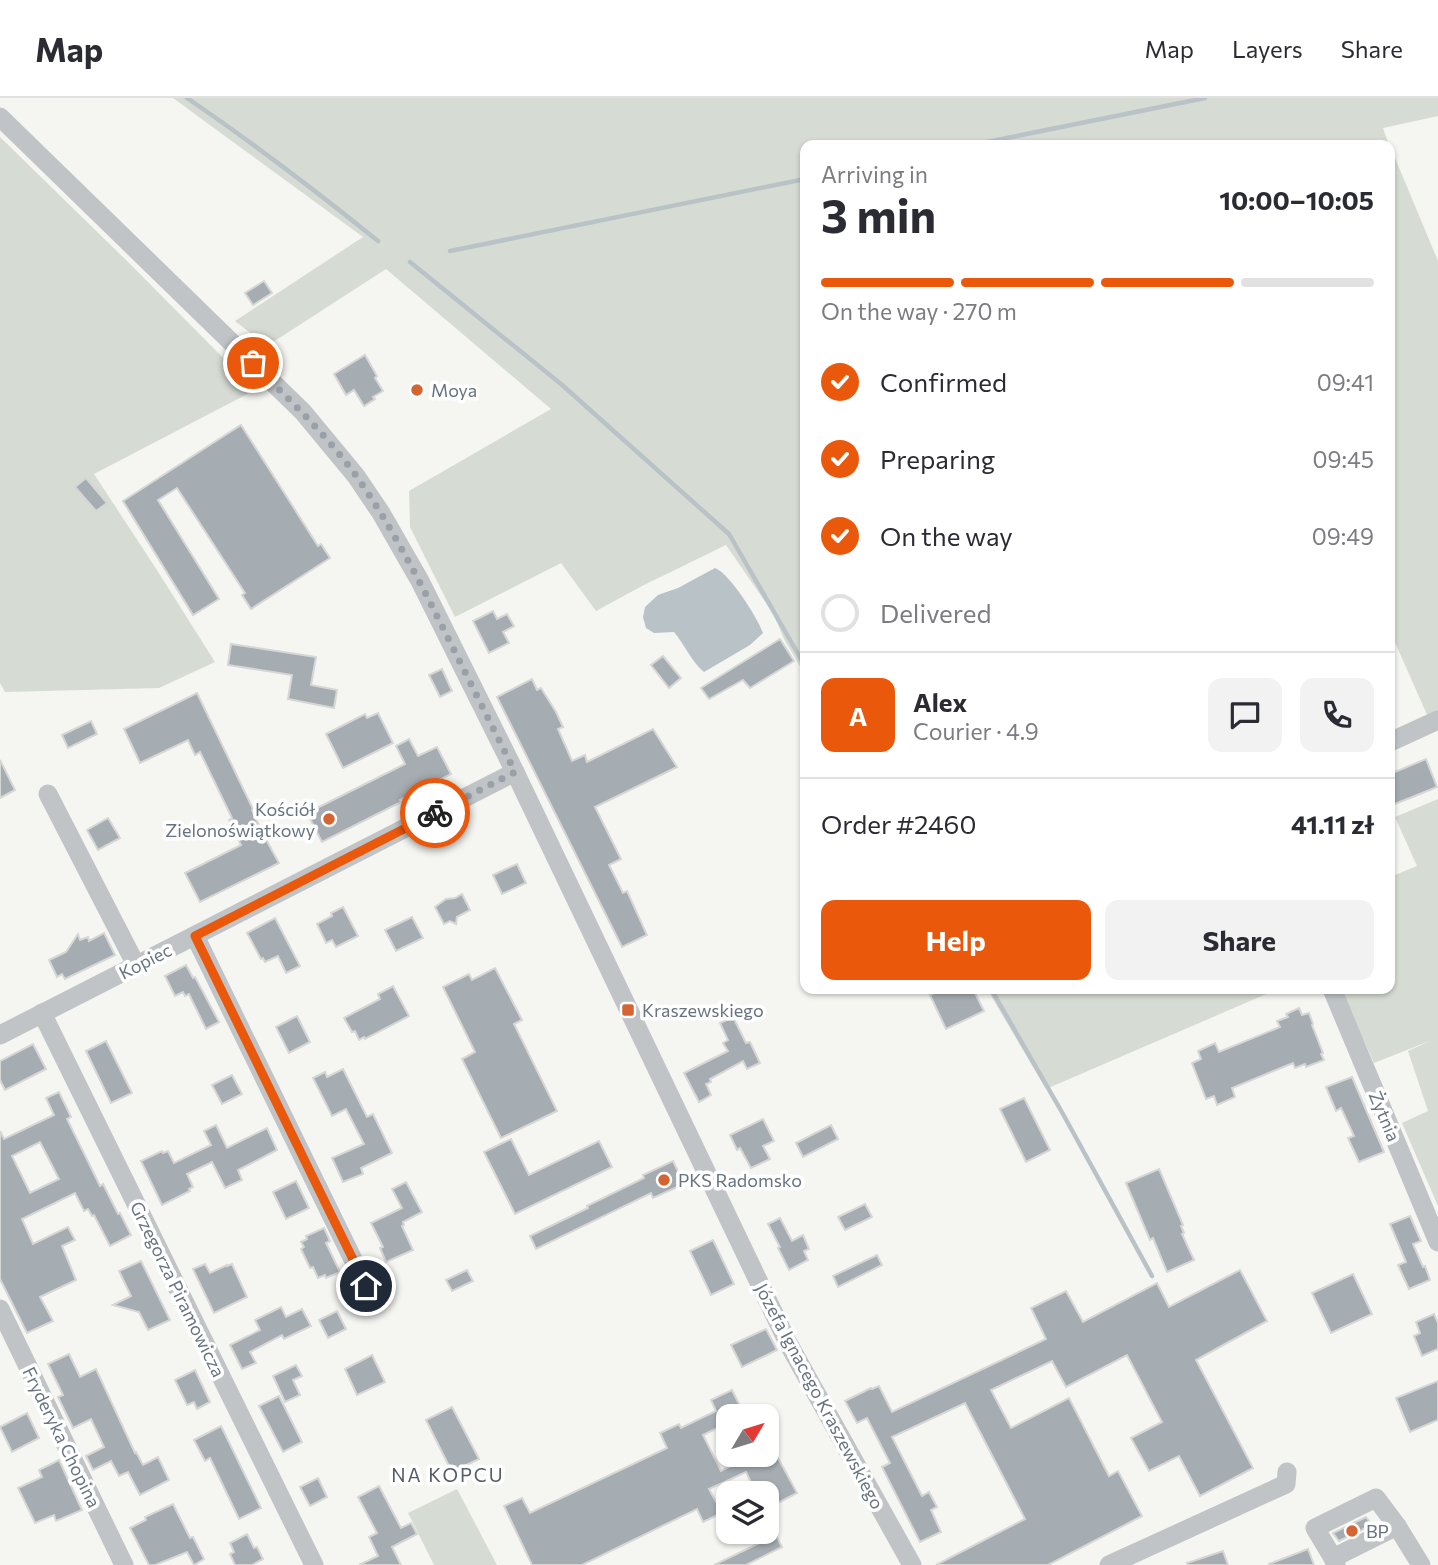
<!DOCTYPE html>
<meta charset="utf-8">
<style>
body{margin:0;font-family:Commissioner,sans-serif;background:#f2f2f3;color:#2b2b33;height:100vh;display:flex;flex-direction:column;font-size:26px;white-space:nowrap}
*{box-sizing:border-box;margin:0}
p{font-size:23px;color:#7c7c81}
.icon{flex:none;width:38px;height:38px;fill:none;stroke:currentColor;stroke-width:2;stroke-linecap:round;stroke-linejoin:round}
.map{position:relative;flex:1;overflow:hidden}
.side{position:absolute;left:800px;top:42px;width:595px;height:854px;display:flex;flex-direction:column;background:#fff;border-radius:14px;box-shadow:0 2px 5px #0004}
.side>*{flex:none}
.needle{width:46px;rotate:52deg}
.buttons{position:absolute;left:716px;top:1306px;display:grid;gap:14px}
.buttons a{display:grid;place-items:center;width:63px;height:63px;border-radius:14px;background:#fff;box-shadow:0 2px 5px #0004;font-size:35px}
.pin{position:absolute;display:grid;place-items:center;width:60px;height:60px;color:#fff;margin:-30px;border:4px solid #fff;border-radius:50%;box-shadow:0 2px 7px #0007}
.courier{position:absolute;display:grid;place-items:center;width:70px;height:70px;margin:-35px;border:5px solid #ea580c;border-radius:50%;background:#fff;color:#222;box-shadow:0 2px 9px #0007}
.summary em{font-style:normal;font-weight:700}
.summary div{display:flex;flex-direction:column-reverse}
.summary{display:flex;align-items:center;justify-content:space-between;height:119px;padding:0 21px}
h1{font-size:46px;font-weight:700;line-height:52px}
.bar{display:grid;grid-template-columns:repeat(4,1fr);gap:10px 7px;align-content:center;height:84px;padding:0 21px}
.bar i{height:9px;border-radius:5px;background:#e1e1e2}
.bar .on{background:#ea580c}
.bar p{grid-column:span 4}
.line{display:flex;align-items:center;gap:18px;padding:0 21px;border-top:2px solid #e1e1e2}
.line div{flex:1}
.round{display:grid;place-items:center;flex:none;width:74px;height:74px;border-radius:14px;background:#f2f2f3}
ol{padding:0 21px;list-style:none}
li{display:flex;align-items:center;gap:21px;height:77px}
li p{margin-inline-start:auto}
li .icon{padding:7px;border-radius:50%;background:#ea580c;color:#fff;stroke-width:4}
li:last-child{color:#7c7c81}
li i{width:38px;height:38px;border:4px solid #e1e1e2;border-radius:50%}
.primary-button{display:flex;gap:14px;margin-top:auto;padding:14px 21px}
.primary-button a{flex:1;height:80px;border-radius:14px;background:#ea580c;color:#fff;font-size:28px;font-weight:700;line-height:80px;text-align:center}
.primary-button a+a{background:#f2f2f3;color:#2b2b33}
header{display:flex;align-items:center;gap:42px;box-sizing:border-box;height:98px;padding:0 35px;background:#fff;border-bottom:2px solid #e1e1e2}
header strong{font-size:33px}
nav{display:flex;gap:38px;margin-inline-start:auto;font-size:24px}
.map>svg:first-child{display:block}
</style>
<header>
<strong>Map</strong>
<nav><a>Map</a><a>Layers</a><a>Share</a></nav>
</header>
<div class="map">
<svg width="1438" height="1467" viewBox="0 0 1438 1467">
<rect width="100%" height="100%" fill="#f5f5f2"/>
<g fill="#d6dcd3">
<polygon points="173,0 1438,0 1438,18 1383,30 1389,47 805,47 805,577 784,541 773,515 726,447 642,488 596,513 561,465 455,519 410,429 409,393 551,311 386,171 267,248 235,223 363,139"/>
<polygon points="0,39 131,167 255,292 94,376 155,469 215,564 159,590 5,594 0,585"/>
<polygon points="1390,48 1438,163 1438,615 1428,619 1390,533"/>
<polygon points="1438,701 1438,1108 1402,1025 1428,1013 1408,953 1432,942 1374,965 1341,891 1390,891 1390,779 1417,768 1395,719"/>
<polygon points="987,891 1278,891 1046,991"/>
<polygon points="457,1391 497,1467 434,1467 408,1415"/>
</g>
<path fill="#b9c2c7" d="M715 470C730 476 757 519 763 535L750 547 704 574C691 563 685 547 674 534L654 535 646 530 643 519 645 509 658 497 678 490Z"/>
<g fill="none" stroke-linecap="round" stroke-linejoin="round">
<g stroke="#b9c2c7" stroke-width="4.5">
<path d="M187 0C253 45 316 93 378 143"/>
<polyline points="972,47 1205,0"/>
<polyline points="450,153 805,81"/>
<polyline points="410,164 561,286 729,436 805,568"/>
<polyline points="991,891 1063,1016 1152,1178"/>
</g>
</g>
<g fill="#a6adb2" stroke="#d6d6d5" stroke-width="2" fill-rule="evenodd">
<polygon points="264,183 272,195 253,207 245,195"/>
<polygon points="365,257 377,278 375,280 383,293 373,299 375,301 364,308 354,292 346,297 334,276"/>
<polygon points="241,327 318,448 321,446 330,460 251,511 242,497 245,495 177,390 158,402 219,501 193,517 123,403"/>
<polygon points="86,380 107,405 96,413 75,389"/>
<polygon points="493,513 497,521 507,516 514,528 503,534 509,545 489,555 473,523"/>
<polygon points="780,541 794,563 750,590 743,582 709,601 701,590"/>
<polygon points="231,546 316,559 311,587 337,592 334,610 288,601 292,577 228,567"/>
<polygon points="663,558 681,580 669,590 651,567"/>
<polygon points="442,571 452,593 440,599 429,577"/>
<polygon points="532,581 537,592 541,590 556,614 563,629 558,631 572,663 585,657 587,664 653,631 677,669 595,709 621,761 609,767 623,795 627,793 647,837 622,849 497,599"/>
<polygon points="197,595 253,711 252,712 263,736 279,765 200,804 185,775 241,747 229,722 232,720 200,654 195,657 188,642 140,665 124,631"/>
<polygon points="378,615 393,645 343,670 326,636 365,616 367,620"/>
<polygon points="91,623 97,636 68,650 62,637"/>
<polygon points="409,641 418,658 437,649 451,676 400,702 401,704 322,744 307,715 405,666 396,648"/>
<polygon points="1426,661 1437,689 1390,708 1390,676"/>
<polygon points="0,662 15,692 0,700"/>
<polygon points="108,720 120,740 98,752 87,732"/>
<polygon points="517,766 526,785 502,796 493,777"/>
<polygon points="462,796 470,812 457,819 456,826 450,823 444,826 435,809 446,801 455,800"/>
<polygon points="343,809 358,838 336,849 332,842 326,845 317,826 332,818 331,815"/>
<polygon points="412,819 423,840 396,853 385,832"/>
<polygon points="275,820 300,868 286,875 278,858 265,864 263,860 261,861 247,835"/>
<polygon points="104,835 115,857 65,881 62,876 57,879 49,862 66,854 78,836 80,842 88,839 89,843"/>
<polygon points="186,867 193,880 195,879 219,924 206,931 189,896 185,898 183,894 175,898 165,878"/>
<polygon points="495,870 522,922 514,926 557,1013 501,1040 462,961 475,954 443,889 469,876 472,882"/>
<polygon points="393,888 409,918 365,941 364,939 359,942 355,933 352,934 344,920 380,901 378,896"/>
<polygon points="943,891 973,891 984,913 946,931 930,897"/>
<polygon points="1299,910 1302,917 1309,915 1313,926 1312,927 1323,955 1321,956 1324,962 1306,969 1305,966 1295,970 1293,965 1232,990 1235,999 1217,1007 1214,998 1206,1001 1192,965 1201,961 1198,953 1215,945 1219,954 1280,929 1277,923 1288,919 1286,916"/>
<polygon points="297,918 310,944 289,955 276,929"/>
<polygon points="733,919 746,945 750,944 760,965 747,971 743,963 710,981 711,984 706,986 711,997 699,1004 684,975 728,953 723,945 728,942 720,925"/>
<polygon points="106,943 132,995 111,1005 86,953"/>
<polygon points="33,946 46,971 5,992 0,982 0,963"/>
<polygon points="343,971 367,1019 373,1016 392,1055 361,1070 363,1076 343,1084 332,1060 364,1046 346,1011 332,1018 313,980 325,974 327,979"/>
<polygon points="232,977 242,996 222,1006 212,987"/>
<polygon points="1352,979 1384,1054 1359,1064 1348,1040 1354,1038 1341,1010 1336,1013 1326,989"/>
<path d="M59 994 71 1019 67 1021 100 1088 103 1086 118 1116 120 1115 131 1137 110 1148 94 1117 92 1118 88 1111 84 1113 75 1095 22 1121 33 1146 68 1129 75 1142 62 1148 76 1182 40 1199 53 1223 27 1235 0 1181V1033L4 1041 54 1017 46 1000ZM40 1044 59 1081 30 1095 12 1058Z"/>
<polygon points="1024,1000 1050,1052 1026,1064 1000,1011"/>
<polygon points="763,1021 774,1043 763,1048 770,1061 751,1070 740,1050 737,1052 730,1037"/>
<polygon points="216,1027 227,1050 267,1030 277,1052 238,1072 242,1082 225,1090 212,1064 187,1076 193,1089 189,1091 190,1093 162,1107 141,1063 162,1053 163,1055 168,1053 174,1065 211,1047 204,1033"/>
<polygon points="831,1027 838,1041 803,1059 796,1045"/>
<polygon points="511,1041 529,1077 599,1043 612,1069 515,1116 484,1054"/>
<polygon points="673,1063 684,1086 653,1100 651,1095 536,1151 530,1138 588,1110 587,1108 644,1080 643,1077"/>
<polygon points="1159,1071 1183,1127 1181,1128 1184,1135 1182,1136 1194,1162 1167,1174 1153,1140 1150,1142 1126,1085"/>
<polygon points="296,1083 309,1110 286,1121 273,1094"/>
<polygon points="406,1084 422,1114 403,1124 404,1127 402,1128 413,1152 386,1164 380,1150 383,1149 371,1125 402,1110 392,1091"/>
<polygon points="865,1106 872,1119 845,1132 838,1119"/>
<polygon points="1410,1118 1421,1143 1413,1146 1423,1169 1425,1168 1430,1182 1409,1191 1398,1167 1406,1164 1390,1126"/>
<polygon points="780,1120 792,1143 803,1137 809,1151 804,1153 808,1162 789,1172 778,1150 780,1149 768,1126"/>
<polygon points="324,1130 330,1143 326,1145 340,1174 326,1180 325,1177 318,1180 313,1169 310,1170 301,1151 304,1149 301,1144 307,1141 306,1138"/>
<polygon points="713,1142 734,1186 711,1197 690,1153"/>
<polygon points="877,1157 882,1167 838,1189 833,1178"/>
<polygon points="141,1163 170,1222 148,1232 139,1214 113,1207 131,1198 119,1173"/>
<polygon points="205,1166 210,1175 227,1167 227,1168 232,1166 247,1199 214,1215 193,1171"/>
<polygon points="467,1172 473,1183 452,1193 446,1182"/>
<polygon points="1240,1172 1267,1223 1196,1262 1253,1370 1200,1398 1179,1358 1149,1373 1131,1340 1162,1324 1127,1257 1066,1289 1052,1263 991,1292 1011,1330 1069,1300 1109,1378 1118,1373 1142,1418 1048,1467 936,1467 1025,1421 965,1305 892,1339 922,1398 929,1394 937,1409 931,1412 941,1434 920,1444 882,1369 890,1365 867,1320 857,1325 845,1303 871,1290 872,1291 879,1288 892,1314 1046,1241 1031,1210 1066,1193 1083,1224 1157,1185 1169,1209"/>
<polygon points="1353,1176 1372,1216 1331,1235 1312,1195"/>
<polygon points="281,1209 286,1219 302,1211 311,1228 284,1241 282,1237 250,1254 256,1265 242,1271 230,1247 260,1232 255,1222"/>
<polygon points="337,1213 346,1231 328,1240 319,1222"/>
<polygon points="1434,1216 1438,1225 1438,1251 1422,1258 1414,1238 1420,1235 1416,1224"/>
<polygon points="766,1231 777,1252 742,1269 731,1247"/>
<polygon points="69,1256 80,1279 96,1271 135,1355 136,1354 143,1367 158,1359 169,1382 140,1397 128,1374 119,1378 111,1363 93,1372 86,1358 104,1349 91,1321 73,1330 58,1299 63,1297 48,1266"/>
<polygon points="372,1257 385,1284 357,1297 345,1271"/>
<polygon points="296,1267 302,1278 293,1282 300,1297 285,1304 273,1278"/>
<polygon points="195,1272 210,1304 197,1311 194,1304 187,1307 175,1282"/>
<polygon points="1438,1283 1438,1322 1410,1334 1396,1300"/>
<polygon points="732,1292 740,1308 737,1310 741,1318 728,1318 728,1325 703,1337 721,1373 755,1356 776,1356 797,1395 778,1405 777,1401 766,1406 766,1395 756,1395 746,1374 709,1391 722,1415 703,1424 697,1411 582,1467 532,1467 504,1408 522,1400 530,1415 667,1350 660,1335 679,1326 681,1330 716,1313 711,1302"/>
<polygon points="279,1298 302,1344 283,1354 259,1308"/>
<polygon points="452,1309 479,1361 452,1374 426,1322"/>
<polygon points="27,1315 39,1340 12,1354 0,1329"/>
<polygon points="221,1328 261,1410 239,1421 210,1360 205,1363 194,1342"/>
<polygon points="59,1362 82,1412 56,1423 54,1417 35,1425 18,1390 42,1379 39,1372"/>
<polygon points="318,1380 327,1399 310,1408 300,1389"/>
<polygon points="379,1388 401,1430 411,1425 417,1436 392,1449 401,1467 359,1467 378,1458 369,1439 377,1435 358,1399"/>
<polygon points="173,1406 190,1440 193,1439 204,1461 194,1467 187,1454 155,1467 149,1467 130,1430 146,1422 145,1419"/>
<polygon points="1366,1419 1372,1427 1339,1443 1333,1435"/>
<polygon points="247,1436 254,1450 257,1449 263,1461 252,1467 235,1467 230,1456 234,1454 230,1445"/>
<polygon points="776,1437 782,1449 746,1467 714,1467"/>
<polygon points="1308,1451 1314,1467 1269,1467 1269,1466"/>
<polygon points="1223,1453 1228,1467 1188,1467 1187,1465"/>
</g>
<g fill="none" stroke-linecap="round" stroke-linejoin="round">
<g stroke="#c1c4c7" stroke-width="19">
<polyline points="0,19 303,314 356,378 381,415 420,483 515,674 788,1245 912,1467"/>
<polyline points="1390,644 1438,622"/>
<polyline points="48,696 136,867"/>
<polyline points="195,838 366,1188"/>
<polyline points="1332,891 1438,1144"/>
<polyline points="42,915 314,1467"/>
<polyline points="0,937 515,674"/>
<polyline points="0,1211 124,1467"/>
<polyline points="1333,1460 1315,1430 1376,1400 1397,1428"/>
<polyline points="1109,1467 1286,1386 1287,1374"/>
<polyline points="1336,1467 1333,1460 1397,1428 1421,1467"/>
</g>
</g>
<g fill="none" stroke-linecap="round" stroke-linejoin="round">
<path stroke="#99a0a8" stroke-width="7" stroke-dasharray="0 12.6" d="M253 265C289 302 327 337 357 379 392 429 419 482 446 536 469 582 492 628 515 674L435 715"/>
<polyline stroke="#ea580c" stroke-width="9" points="366,1188 195,838 435,715"/>
</g>
<g fill="#d46533" stroke="#fff" stroke-width="2.5">
<circle cx="417" cy="292" r="7"/>
<circle cx="329" cy="721" r="7"/>
<rect x="621" y="905" width="14" height="14" rx="3.5"/>
<circle cx="664" cy="1082" r="7"/>
<circle cx="1352" cy="1433" r="7"/>
</g>
<g text-anchor="middle" dominant-baseline="central" stroke-width="7" stroke-linejoin="round" paint-order="stroke">
<g font-size="18" fill="#677380" stroke="#fff" text-anchor="start">
<text x="431" y="292">Moya</text>
<text x="315" y="711" text-anchor="end">Kościół<tspan x="315" dy="21">Zielonoświątkowy</tspan></text>
<text x="642" y="912">Kraszewskiego</text>
<text x="678" y="1082">PKS Radomsko</text>
<text x="1366" y="1433">BP</text>
</g>
<g font-size="18" fill="#677380" stroke="#fff">
<text transform="translate(145 863) rotate(-27)">Kopiec</text>
<text transform="translate(1385 1018) rotate(67)">Żytnia</text>
<text transform="translate(178 1191) rotate(64)">Grzegorza Piramowicza</text>
<text transform="translate(820 1298) rotate(62)">Józefa Ignacego Kraszewskiego</text>
<text transform="translate(62 1339) rotate(64)">Fryderyka Chopina</text>
</g>
<g font-size="19" letter-spacing="2" fill="#545d66" stroke="#fff">
<text x="448" y="1376">NA KOPCU</text>
</g>
</g>
</svg>
<div class="buttons">
<a><svg class="needle" viewBox="-14 -14 28 28"><path d="M0-13l5 13h-10z" fill="#e53935"/><path d="M0 13l5-13h-10z" fill="#7c7c81"/></svg></a>
<a><svg class="icon" aria-label="layers" viewBox="0 0 24 24"><path d="M12 4l9 5-9 5-9-5zM3 14l9 5 9-5"/></svg></a>
</div>
<div class="pin" style="left:253px;top:265px;background:#ea580c"><svg class="icon" aria-label="bag" viewBox="0 0 24 24"><path d="M5 8h14l-1 12H6zM9 8a3 3 0 0 1 6 0"/></svg></div>
<div class="pin" style="left:366px;top:1188px;background:#1f2937"><svg class="icon" aria-label="home" viewBox="0 0 24 24"><path d="M3 11l9-7 9 7M6 9v11h12V9"/></svg></div>
<div class="courier" style="left:435px;top:715px"><svg class="icon" aria-label="bike" viewBox="0 0 24 24"><circle cx="6" cy="16" r="4"/><circle cx="18" cy="16" r="4"/><path d="M6 16l4-8h5l3 8M10 8l3 8H6M13 5h3"/></svg></div>
<section class="side">
<div class="summary"><div><h1>3 min</h1><p>Arriving in</p></div><em>10:00–10:05</em></div>
<div class="bar"><i class="on"></i><i class="on"></i><i class="on"></i><i></i><p>On the way · 270 m</p></div>
<ol>
<li><svg class="icon" aria-label="check" viewBox="0 0 24 24"><path d="M5 12l5 5 9-10"/></svg>Confirmed<p>09:41</p></li>
<li><svg class="icon" aria-label="check" viewBox="0 0 24 24"><path d="M5 12l5 5 9-10"/></svg>Preparing<p>09:45</p></li>
<li><svg class="icon" aria-label="check" viewBox="0 0 24 24"><path d="M5 12l5 5 9-10"/></svg>On the way<p>09:49</p></li>
<li><i></i>Delivered</li>
</ol>
<div class="line" style="height:126px"><b class="round" style="background:#ea580c;color:#fff">A</b><div><b>Alex</b><p>Courier · 4.9</p></div><a class="round"><svg class="icon" aria-label="chat" viewBox="0 0 24 24"><path d="M4 5h16v11H9l-5 4z"/></svg></a><a class="round"><svg class="icon" aria-label="phone" viewBox="0 0 24 24"><path d="M5 4h4l2 5-3 2q2 4 5 5l2-3 5 2v4C11 20 4 13 5 4z"/></svg></a></div>
<div class="line" style="height:91px"><div>Order #2460</div><b>41.11 zł</b></div>
<div class="primary-button"><a>Help</a><a>Share</a></div>
</section>
</div>
